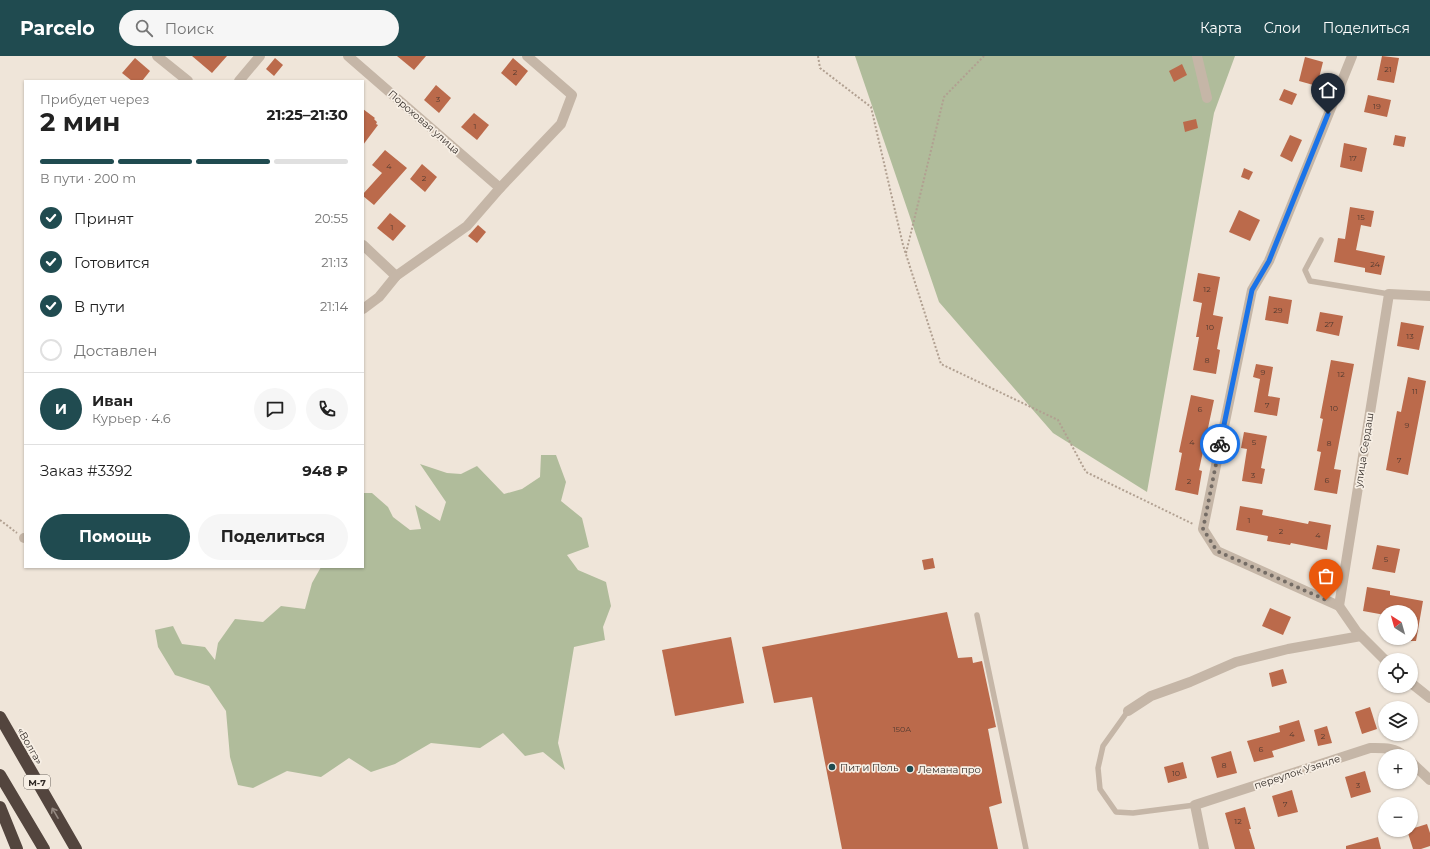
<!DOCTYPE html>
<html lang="ru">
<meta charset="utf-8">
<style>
body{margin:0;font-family:Montserrat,sans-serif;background:#f6f6f6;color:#222;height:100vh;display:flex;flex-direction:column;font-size:15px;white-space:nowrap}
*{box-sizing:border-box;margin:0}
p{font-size:13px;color:#767676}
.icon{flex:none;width:22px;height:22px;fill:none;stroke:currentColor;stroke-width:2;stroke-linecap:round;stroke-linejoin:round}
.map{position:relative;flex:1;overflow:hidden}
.details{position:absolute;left:24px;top:24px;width:340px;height:488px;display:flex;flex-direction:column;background:#fff;border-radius:0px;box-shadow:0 1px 3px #0004}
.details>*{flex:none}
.needle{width:26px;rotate:323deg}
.controls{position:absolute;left:1378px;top:549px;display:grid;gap:8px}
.controls a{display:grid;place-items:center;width:40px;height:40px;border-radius:50%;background:#fff;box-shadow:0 1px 3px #0004;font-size:20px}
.pin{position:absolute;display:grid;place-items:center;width:34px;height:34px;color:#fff;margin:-41px -17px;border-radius:50% 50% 50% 0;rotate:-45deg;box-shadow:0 0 4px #0007}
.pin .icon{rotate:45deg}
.courier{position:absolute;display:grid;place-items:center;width:40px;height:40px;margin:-20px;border:3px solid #1a73e8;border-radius:50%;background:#fff;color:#222;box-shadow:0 1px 5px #0007}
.overview em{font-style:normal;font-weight:700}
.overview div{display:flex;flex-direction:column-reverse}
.overview{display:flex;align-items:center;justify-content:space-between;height:68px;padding:0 16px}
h1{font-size:26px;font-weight:700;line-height:30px}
.bar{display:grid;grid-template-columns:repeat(4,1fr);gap:6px 4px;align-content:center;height:48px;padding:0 16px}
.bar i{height:5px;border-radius:3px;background:#e0e0e0}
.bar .selected{background:#204b50}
.bar p{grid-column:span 4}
.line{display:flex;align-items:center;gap:10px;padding:0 16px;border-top:1px solid #e0e0e0}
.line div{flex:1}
.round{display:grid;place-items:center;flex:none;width:42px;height:42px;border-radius:21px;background:#f6f6f6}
ol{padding:0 16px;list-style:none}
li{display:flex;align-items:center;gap:12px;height:44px}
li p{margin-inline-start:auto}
li .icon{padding:4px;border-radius:50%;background:#204b50;color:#fff;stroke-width:4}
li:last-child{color:#767676}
li i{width:22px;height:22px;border:2px solid #e0e0e0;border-radius:50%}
.cta{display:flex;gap:8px;margin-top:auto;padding:8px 16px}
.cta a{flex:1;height:46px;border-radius:24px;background:#204b50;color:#fff;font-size:16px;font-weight:700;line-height:46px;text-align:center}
.cta a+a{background:#f6f6f6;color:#222}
header{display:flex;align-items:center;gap:24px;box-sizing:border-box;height:56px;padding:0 20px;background:#204b50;color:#fff}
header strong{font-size:19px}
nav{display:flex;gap:22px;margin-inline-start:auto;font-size:14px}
.search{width:280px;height:36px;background:#f6f6f6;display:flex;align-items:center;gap:10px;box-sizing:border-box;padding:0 14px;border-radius:22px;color:#767676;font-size:15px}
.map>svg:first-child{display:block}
</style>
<header>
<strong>Parcelo</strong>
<div class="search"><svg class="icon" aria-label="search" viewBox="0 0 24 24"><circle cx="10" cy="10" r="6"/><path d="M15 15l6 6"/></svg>Поиск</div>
<nav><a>Карта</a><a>Слои</a><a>Поделиться</a></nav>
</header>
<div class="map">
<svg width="1430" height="793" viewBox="0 0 1430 793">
<rect width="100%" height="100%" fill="#efe5d9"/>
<g fill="#b0bc9b">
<polygon points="855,0 1235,0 1214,57 1147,436 1053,377 939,246"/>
<polygon points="541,399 556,399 566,426 561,445 582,462 589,491 567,499 578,514 606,526 611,550 603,571 605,584 574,591 558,687 565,714 543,696 525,700 503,677 480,692 431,687 395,708 371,716 349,702 321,721 287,715 253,732 238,729 230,701 226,655 209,630 175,619 158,591 155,574 173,570 182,588 205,591 215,604 218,587 235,563 263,566 281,550 305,553 312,527 321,511 363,511 363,437 372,437 388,451 393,461 410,474 421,473 415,449 440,465 446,446 420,408 447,417 461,418 477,410 504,438 522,433 540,421"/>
</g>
<g fill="#bb6a4b">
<polygon points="192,0 227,0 212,17"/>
<polygon points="397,0 426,0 414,14"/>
<polygon points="1382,0 1399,2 1394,27 1377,24"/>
<polygon points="1305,1 1323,6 1317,30 1299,25"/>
<polygon points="135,2 150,15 142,25 132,25 122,17"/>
<polygon points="275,2 283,9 274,20 266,13"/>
<polygon points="513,2 528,15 516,30 501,17"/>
<polygon points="1182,8 1187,19 1174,26 1169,15"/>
<polygon points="436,29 451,42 439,57 424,44"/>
<polygon points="1284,33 1297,38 1292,49 1279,44"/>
<polygon points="1368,39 1391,44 1387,61 1364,56"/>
<polygon points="363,53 375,62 374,63 377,66 376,68 378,69 363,89"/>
<polygon points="474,57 489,69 477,84 461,71"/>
<polygon points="1196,63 1198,72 1185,76 1183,66"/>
<polygon points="1290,79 1302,84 1292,106 1280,100"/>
<polygon points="1395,79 1406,81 1404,91 1393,89"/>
<polygon points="1344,87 1367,92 1362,116 1340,111"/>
<polygon points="385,94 407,112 374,149 363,140 363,138 382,117 372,109"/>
<polygon points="422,108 437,121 425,136 410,123"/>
<polygon points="1244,112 1253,116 1249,124 1241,121"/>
<polygon points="1350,151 1374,155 1371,171 1361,169 1356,194 1385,200 1381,219 1365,216 1365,212 1334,206 1338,182 1345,183"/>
<polygon points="1239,154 1260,164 1250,185 1229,176"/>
<polygon points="390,157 406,170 393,185 377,172"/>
<polygon points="478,169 486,176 477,187 468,180"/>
<polygon points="1198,217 1220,221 1213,259 1223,261 1217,293 1220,294 1216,318 1193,314 1199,281 1196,281 1202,247 1193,245"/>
<polygon points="1269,240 1292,244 1288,268 1265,264"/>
<polygon points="1320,256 1343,260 1339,280 1316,275"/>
<polygon points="1401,266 1424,270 1419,294 1397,290"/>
<polygon points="1331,304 1354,308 1334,413 1341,414 1337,438 1314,434 1321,396 1317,395 1323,363 1320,362"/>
<polygon points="1256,308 1273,311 1268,340 1280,342 1277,360 1254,356 1260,323 1253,321"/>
<polygon points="1408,321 1426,325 1408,419 1386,414 1397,355 1401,356"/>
<polygon points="1191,339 1214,344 1199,414 1202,415 1198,439 1175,434 1182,397 1179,396"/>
<polygon points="1244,376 1267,380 1261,412 1265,413 1262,428 1242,425 1247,393 1241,392"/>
<polygon points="1240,450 1263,454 1262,459 1308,468 1309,465 1331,469 1327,494 1291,487 1290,489 1267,485 1268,480 1236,474"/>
<polygon points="1377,489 1400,493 1395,517 1372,513"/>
<polygon points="933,502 935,512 924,514 922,504"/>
<polygon points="1367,531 1390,535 1390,539 1423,545 1416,585 1411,585 1411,556 1385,556 1385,559 1363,555"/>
<polygon points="1270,552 1291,561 1283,579 1262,570"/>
<polygon points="947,556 958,602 972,601 973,607 982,605 996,671 988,673 1002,747 989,751 998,793 842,793 812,641 774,647 762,591"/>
<polygon points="731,581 744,647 675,660 662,594"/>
<polygon points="1283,613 1287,627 1272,631 1269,617"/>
<polygon points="1370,651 1377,673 1362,678 1355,656"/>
<polygon points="1299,664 1305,685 1272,695 1274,701 1254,706 1247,685 1280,676 1279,670"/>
<polygon points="1327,670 1332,687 1318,690 1314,674"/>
<polygon points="1231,695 1237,717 1217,722 1211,701"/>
<polygon points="1183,706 1187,722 1168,727 1164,711"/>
<polygon points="1365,715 1371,736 1351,742 1345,721"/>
<polygon points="1292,734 1298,756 1278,761 1272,740"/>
<polygon points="1245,751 1251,773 1249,773 1255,793 1235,793 1225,757"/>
<polygon points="1427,768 1430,777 1430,790 1421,793 1413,793 1407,774 1411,774 1411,773"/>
<polygon points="1378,781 1381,793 1346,793 1346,790"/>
</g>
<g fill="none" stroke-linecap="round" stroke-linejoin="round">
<g stroke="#b1a091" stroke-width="2" stroke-dasharray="2 2" stroke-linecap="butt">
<polyline points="818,0 820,12 871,51 903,189 941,308 1058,364 1086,416 1193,468"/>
<polyline points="906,197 944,41 984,0"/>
<polyline points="0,464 17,477"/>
</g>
<g stroke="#c5b6a7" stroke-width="5.5">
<polyline points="1321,184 1305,214 1310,225 1389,238"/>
<polyline points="977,559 1026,793"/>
<polyline points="1128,655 1103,690 1098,712 1100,733 1116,756 1133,757 1195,749"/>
</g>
<g stroke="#c5b6a7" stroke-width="10">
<polyline points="157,0 188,25"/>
<polyline points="348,0 500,132"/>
<polyline points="1197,0 1207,42"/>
<polyline points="1352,0 1269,205 1252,234 1203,473 1217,495 1339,550 1357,576 1385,604"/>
<polyline points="239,25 260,0"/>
<polyline points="363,189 396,220"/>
<polyline points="363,253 379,241 396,220 467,170 500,132 561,68 572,39 527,0"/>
<polyline points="24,482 25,482"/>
<polyline points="1339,550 1389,238 1430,240"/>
<polyline points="1411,627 1430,642"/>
<polyline points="1128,655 1151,640 1190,626 1236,606 1288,593 1361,580"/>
<polyline points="1411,706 1430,724"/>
<path d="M1204 793 1195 749 1370 692C1383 692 1395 691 1404 700"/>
</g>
<g stroke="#53453e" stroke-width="12">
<polyline points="0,661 76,793"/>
<polyline points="0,719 44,793"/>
<polyline points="0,751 17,793"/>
</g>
</g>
<defs><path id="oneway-shaft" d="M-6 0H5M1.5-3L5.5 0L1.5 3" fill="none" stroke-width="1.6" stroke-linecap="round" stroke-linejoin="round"/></defs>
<use stroke="#958981" href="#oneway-shaft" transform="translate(55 757) rotate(-120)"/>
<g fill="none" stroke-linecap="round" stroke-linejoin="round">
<polyline stroke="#746c65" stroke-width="4" stroke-dasharray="0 7.2" points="1220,388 1203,473 1217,495 1326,544"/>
<polyline stroke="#1a73e8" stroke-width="5" points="1220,388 1252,234 1269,205 1328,58"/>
</g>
<g fill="#204b50" stroke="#f7efe5" stroke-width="1.5">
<circle cx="832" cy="711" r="4"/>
<circle cx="910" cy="713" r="4"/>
</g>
<g text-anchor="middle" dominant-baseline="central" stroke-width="3.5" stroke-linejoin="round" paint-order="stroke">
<g font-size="8" fill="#543b30">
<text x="1388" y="13">21</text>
<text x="515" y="16">2</text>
<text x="438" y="43">3</text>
<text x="1377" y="50">19</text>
<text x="475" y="70">1</text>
<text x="1353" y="102">17</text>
<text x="389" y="110">4</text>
<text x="424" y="122">2</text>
<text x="1361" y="161">15</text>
<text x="392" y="171">1</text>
<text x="1375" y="208">24</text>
<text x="1207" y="233">12</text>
<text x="1278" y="254">29</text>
<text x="1329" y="268">27</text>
<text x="1210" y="271">10</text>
<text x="1410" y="280">13</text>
<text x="1207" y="304">8</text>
<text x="1263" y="316">9</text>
<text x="1341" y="318">12</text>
<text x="1415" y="335">11</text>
<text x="1267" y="349">7</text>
<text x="1334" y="352">10</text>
<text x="1200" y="353">6</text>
<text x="1407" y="369">9</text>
<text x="1192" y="386">4</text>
<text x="1254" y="386">5</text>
<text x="1329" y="387">8</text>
<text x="1399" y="404">7</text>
<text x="1253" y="419">3</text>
<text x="1327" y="424">6</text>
<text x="1189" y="425">2</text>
<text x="1249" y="464">1</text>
<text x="1281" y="475">2</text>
<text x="1318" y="479">4</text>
<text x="1386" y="503">5</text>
<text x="902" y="673">150А</text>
<text x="1292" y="678">4</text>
<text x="1323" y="680">2</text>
<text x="1261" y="693">6</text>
<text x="1224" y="709">8</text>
<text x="1176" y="717">10</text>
<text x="1358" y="729">3</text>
<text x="1285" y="748">7</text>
<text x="1238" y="765">12</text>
</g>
<rect fill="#f7efe5" stroke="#6d6660" stroke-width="1" x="24" y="719" width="26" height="14" rx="3"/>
<g font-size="9" font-weight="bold" fill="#322b27">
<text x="37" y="726">М-7</text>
</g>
<g font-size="10" fill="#322b27" stroke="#f7efe5">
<text transform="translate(424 66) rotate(41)">Пороховая улица</text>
<text transform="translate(1364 394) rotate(-81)">улица Сердаш</text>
<text transform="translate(30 690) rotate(60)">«Волга»</text>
<text transform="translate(1297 716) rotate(-18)">переулок Узянле</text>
</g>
<g font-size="10" fill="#322b27" stroke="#f7efe5" text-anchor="start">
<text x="840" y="711">Пит и Поль</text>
<text x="918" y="713">Лемана про</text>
</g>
</g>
</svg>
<div class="controls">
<a><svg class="needle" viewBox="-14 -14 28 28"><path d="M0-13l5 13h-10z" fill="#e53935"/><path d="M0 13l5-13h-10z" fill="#767676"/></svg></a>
<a><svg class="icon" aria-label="locate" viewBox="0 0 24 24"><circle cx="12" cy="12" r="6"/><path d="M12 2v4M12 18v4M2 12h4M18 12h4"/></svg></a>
<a><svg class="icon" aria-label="layers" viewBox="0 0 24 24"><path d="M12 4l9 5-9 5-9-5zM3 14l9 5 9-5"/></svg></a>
<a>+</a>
<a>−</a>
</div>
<div class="pin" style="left:1326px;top:544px;background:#ea580c"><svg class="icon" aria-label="bag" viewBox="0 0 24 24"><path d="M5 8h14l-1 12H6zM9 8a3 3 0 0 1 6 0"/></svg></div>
<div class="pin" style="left:1328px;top:58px;background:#1f2937"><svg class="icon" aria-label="home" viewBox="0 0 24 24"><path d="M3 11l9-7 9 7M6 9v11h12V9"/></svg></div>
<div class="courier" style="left:1220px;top:388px"><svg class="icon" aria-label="bike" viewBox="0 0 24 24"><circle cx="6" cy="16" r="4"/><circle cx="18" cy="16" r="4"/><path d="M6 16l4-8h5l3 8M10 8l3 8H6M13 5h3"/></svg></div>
<section class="details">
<div class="overview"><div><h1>2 мин</h1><p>Прибудет через</p></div><em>21:25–21:30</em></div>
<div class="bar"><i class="selected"></i><i class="selected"></i><i class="selected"></i><i></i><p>В пути · 200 m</p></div>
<ol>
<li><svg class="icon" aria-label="check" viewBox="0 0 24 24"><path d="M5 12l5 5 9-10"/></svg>Принят<p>20:55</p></li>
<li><svg class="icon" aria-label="check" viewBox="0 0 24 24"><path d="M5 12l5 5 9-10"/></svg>Готовится<p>21:13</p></li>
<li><svg class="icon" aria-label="check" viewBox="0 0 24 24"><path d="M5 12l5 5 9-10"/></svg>В пути<p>21:14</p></li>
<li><i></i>Доставлен</li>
</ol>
<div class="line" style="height:72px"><b class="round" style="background:#204b50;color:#fff">И</b><div><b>Иван</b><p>Курьер · 4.6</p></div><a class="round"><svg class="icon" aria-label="chat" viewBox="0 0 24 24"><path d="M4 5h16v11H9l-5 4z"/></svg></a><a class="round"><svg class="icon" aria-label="phone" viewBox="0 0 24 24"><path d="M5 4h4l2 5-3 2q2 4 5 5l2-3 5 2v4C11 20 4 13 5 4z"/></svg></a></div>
<div class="line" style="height:52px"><div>Заказ #3392</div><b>948 ₽</b></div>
<div class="cta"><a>Помощь</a><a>Поделиться</a></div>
</section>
</div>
